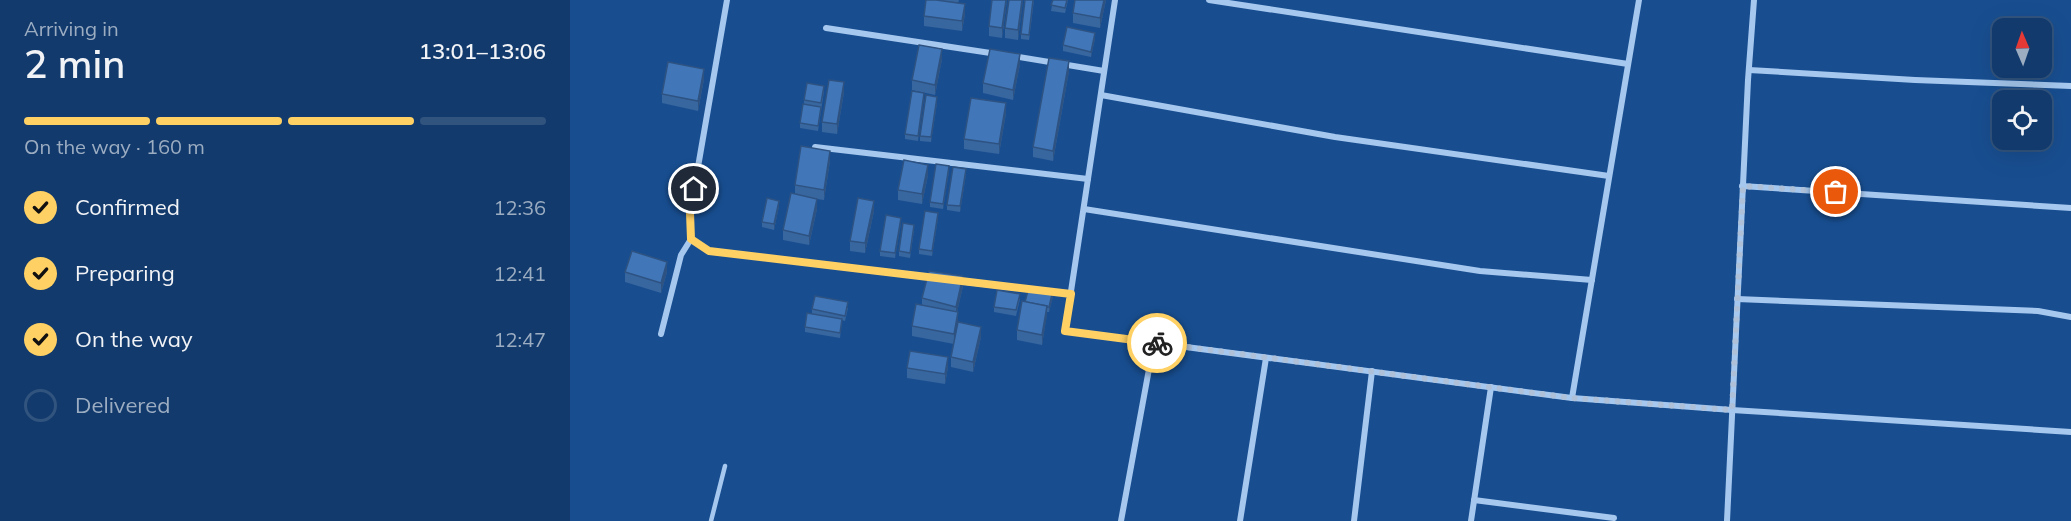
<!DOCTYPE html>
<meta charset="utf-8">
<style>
body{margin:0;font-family:Mulish,sans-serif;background:#1b4172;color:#f1f3f6;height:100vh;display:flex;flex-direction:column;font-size:22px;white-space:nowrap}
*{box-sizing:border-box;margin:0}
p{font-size:20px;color:#9cadc2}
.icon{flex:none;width:33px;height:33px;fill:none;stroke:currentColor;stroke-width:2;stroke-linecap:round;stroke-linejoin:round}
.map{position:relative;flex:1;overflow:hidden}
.panel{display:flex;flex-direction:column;background:#123a6c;width:570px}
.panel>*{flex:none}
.needle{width:39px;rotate:358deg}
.buttons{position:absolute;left:1422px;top:18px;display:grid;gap:12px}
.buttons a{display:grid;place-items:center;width:60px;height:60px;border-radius:12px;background:#123a6c;box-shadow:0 6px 24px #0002,0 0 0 2px #31547f;font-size:30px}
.pin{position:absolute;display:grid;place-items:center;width:51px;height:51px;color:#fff;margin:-26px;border:3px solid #fff;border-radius:50%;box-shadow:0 2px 6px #0007}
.courier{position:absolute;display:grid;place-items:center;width:60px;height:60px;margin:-30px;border:4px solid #ffd064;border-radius:50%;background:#fff;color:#222;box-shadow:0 2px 8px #0007}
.headline em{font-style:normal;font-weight:600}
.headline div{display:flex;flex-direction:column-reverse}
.headline{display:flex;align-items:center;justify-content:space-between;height:102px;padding:0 24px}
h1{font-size:39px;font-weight:600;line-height:45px}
.bar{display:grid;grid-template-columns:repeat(4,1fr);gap:9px 6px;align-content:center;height:72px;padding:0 24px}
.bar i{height:8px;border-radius:4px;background:#31547f}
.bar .active{background:#ffd064}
.bar p{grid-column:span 4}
ol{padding:0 24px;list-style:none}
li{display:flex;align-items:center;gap:18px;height:66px}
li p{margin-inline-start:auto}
li .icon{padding:6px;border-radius:50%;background:#ffd064;color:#111;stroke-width:4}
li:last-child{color:#9cadc2}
li i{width:33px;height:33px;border:3px solid #31547f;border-radius:50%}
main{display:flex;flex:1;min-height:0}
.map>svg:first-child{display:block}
</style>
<main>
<section class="panel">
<div class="headline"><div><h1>2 min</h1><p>Arriving in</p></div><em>13:01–13:06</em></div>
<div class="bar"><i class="active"></i><i class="active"></i><i class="active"></i><i></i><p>On the way · 160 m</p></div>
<ol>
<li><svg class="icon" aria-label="check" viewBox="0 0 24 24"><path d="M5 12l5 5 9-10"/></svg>Confirmed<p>12:36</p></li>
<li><svg class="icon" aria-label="check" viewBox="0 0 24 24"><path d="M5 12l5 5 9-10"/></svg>Preparing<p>12:41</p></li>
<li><svg class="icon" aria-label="check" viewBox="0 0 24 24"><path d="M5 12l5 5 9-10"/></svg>On the way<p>12:47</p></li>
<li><i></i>Delivered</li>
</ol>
</section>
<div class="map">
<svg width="1501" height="521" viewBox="0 0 1501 521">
<rect width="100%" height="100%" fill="#184e90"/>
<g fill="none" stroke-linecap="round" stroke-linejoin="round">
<polyline stroke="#a6c8ef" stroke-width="4.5" points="141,521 155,466"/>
<g stroke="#a6c8ef" stroke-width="6">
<polyline points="157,0 120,213 121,239 139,251 365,278"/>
<polyline points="545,0 495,331 1002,398 1162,410 1501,432"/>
<polyline points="639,0 1058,64"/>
<polyline points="256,28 427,54"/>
<polyline points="443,56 534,71"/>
<polyline points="1179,70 1345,80 1501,86"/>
<polyline points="531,95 765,137 1039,176"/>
<polyline points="245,147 518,179"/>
<polyline points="1172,186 1501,208"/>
<polyline points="514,209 910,271 1022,280"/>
<polyline points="387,281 466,290"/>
<polyline points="476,291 501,294"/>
<polyline points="1167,299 1468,311 1501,317"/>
<polyline points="91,334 111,255 121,239"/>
<polyline points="1002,398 1069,0"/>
<polyline points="904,500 1044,518"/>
<polyline points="551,521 584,342"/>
<polyline points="670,521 696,358"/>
<polyline points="784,521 802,371"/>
<polyline points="901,521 921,387"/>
<polyline points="1157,521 1178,80 1184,0"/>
</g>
</g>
<g fill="#38669f">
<polygon points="356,0 389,0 388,3 395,14 392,31 354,26 354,16"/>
<polygon points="422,0 437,0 432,38 419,36 419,26"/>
<polygon points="453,0 448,40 435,38 435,28"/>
<polygon points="464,0 459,40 451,39 451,34"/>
<polygon points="483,0 498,0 495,13 481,11"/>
<polygon points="505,0 536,0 530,28 503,23 503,13"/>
<polygon points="525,38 521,57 493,51 493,45"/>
<polygon points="372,59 365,95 342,90 342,80"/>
<polygon points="450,64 443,100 413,93 413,83"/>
<polygon points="499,71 483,161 463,157 463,147"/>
<polygon points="134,79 128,111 92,103 92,94"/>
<polygon points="254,91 248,131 230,128 230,123 234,104 234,100"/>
<polygon points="274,92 267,134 252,132 252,122"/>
<polygon points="354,98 348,141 335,139 335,134"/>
<polygon points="367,103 361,142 350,141 350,136"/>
<polygon points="436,113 429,154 394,149 394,139"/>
<polygon points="260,161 254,200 240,198 247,209 239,245 213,240 213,230 225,194 225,185"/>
<polygon points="379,171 373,209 360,207 360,202"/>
<polygon points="396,174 390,212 377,210 377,205"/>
<polygon points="358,175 352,204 328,200 328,190"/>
<polygon points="209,206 204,230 192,227 192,222"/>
<polygon points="304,211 295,253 280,251 280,241"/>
<polygon points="368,218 362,256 349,254 349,249"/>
<polygon points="331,223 325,258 310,256 310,251"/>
<polygon points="344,230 340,258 329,256 329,251"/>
<polygon points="55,272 97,272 91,293 55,282"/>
<polygon points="393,286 387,312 388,322 384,344 342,336 342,326 352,305 352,298"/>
<polygon points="483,296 479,312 477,312 472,345 447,340 447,330"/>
<polygon points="450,299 446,316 424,312 424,307"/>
<polygon points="278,308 275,321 272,320 270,338 235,332 235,327 242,314 242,309"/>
<polygon points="411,337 403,372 381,367 381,357"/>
<polygon points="378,367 375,384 337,378 337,368"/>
</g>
<g fill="#2e5382">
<polygon points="436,0 437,0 432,38 432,28"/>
<polygon points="452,0 453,0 448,40 448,30"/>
<polygon points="534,0 536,0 530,28 530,18"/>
<polygon points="395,4 395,14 392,31 392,21"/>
<polygon points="525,33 525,38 521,57 521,52"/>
<polygon points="372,49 372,59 365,95 365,85"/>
<polygon points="450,54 450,64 443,100 443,90"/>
<polygon points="499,61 499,71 483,161 483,151"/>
<polygon points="134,69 134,79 128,111 128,101"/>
<polygon points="274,82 274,92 267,134 267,124"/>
<polygon points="354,93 354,98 348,141 348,136"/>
<polygon points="367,97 367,103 361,142 361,137"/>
<polygon points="436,103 436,113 429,154 429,144"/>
<polygon points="260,151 260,161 254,200 254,190"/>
<polygon points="358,165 358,175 352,204 352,194"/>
<polygon points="379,166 379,171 373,209 373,204"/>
<polygon points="396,169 396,174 390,212 390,206"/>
<polygon points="247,199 247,209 239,245 239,236"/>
<polygon points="209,201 209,206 204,230 204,224"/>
<polygon points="304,201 304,211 295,253 295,243"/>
<polygon points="368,213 368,218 362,256 362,251"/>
<polygon points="331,218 331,223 325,258 325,253"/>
<polygon points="97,262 97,272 91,293 91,283"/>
<polygon points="393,276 393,286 386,317 386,307"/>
<polygon points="483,290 483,296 479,312 479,307"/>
<polygon points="477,306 477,316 472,345 472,335"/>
<polygon points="388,312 388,322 384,344 384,334"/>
<polygon points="411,327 411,337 403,372 403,362"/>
<polygon points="378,357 378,367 375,384 375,374"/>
</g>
<g fill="#4177b9" stroke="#2e5382" stroke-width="1.5">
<polygon points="356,0 366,0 395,4 392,21 354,16"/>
<polygon points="422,0 436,0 432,28 419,26"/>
<polygon points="439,0 452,0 448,30 435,28"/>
<polygon points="455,0 463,0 459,35 451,34"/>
<polygon points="483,0 497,0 495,8 481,5"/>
<polygon points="505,0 534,0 530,18 503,13"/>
<polygon points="497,27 525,33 521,52 493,45"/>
<polygon points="349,45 372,49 365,85 342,80"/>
<polygon points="420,49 450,54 443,90 413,83"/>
<polygon points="479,58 499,61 483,151 463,147"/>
<polygon points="98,62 134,69 128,101 92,94"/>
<polygon points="259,80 274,82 267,124 252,122"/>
<polygon points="237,83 254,86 251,103 234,100"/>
<polygon points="342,91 354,93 348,136 335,134"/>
<polygon points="356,95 367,97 361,137 350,136"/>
<polygon points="401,98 436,103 429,144 394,139"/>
<polygon points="233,104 251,107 248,126 230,123"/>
<polygon points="231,146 260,151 254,190 225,185"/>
<polygon points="334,160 358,165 352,194 328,190"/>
<polygon points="366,164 379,166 373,204 360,202"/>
<polygon points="383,167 396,169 390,206 377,205"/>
<polygon points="221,193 247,199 239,236 213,230"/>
<polygon points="197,198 209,201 204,224 192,222"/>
<polygon points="288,198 304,201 295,243 280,241"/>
<polygon points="355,211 368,213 362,251 349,249"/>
<polygon points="316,215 331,218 325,253 310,251"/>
<polygon points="333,223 344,225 340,253 329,251"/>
<polygon points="62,251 97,262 91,283 55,272"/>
<polygon points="359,271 393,276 386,307 352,298"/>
<polygon points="459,287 483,290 479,307 477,307 477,306 455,302"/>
<polygon points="427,290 450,294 446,310 424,307"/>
<polygon points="245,296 278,302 275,316 242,309"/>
<polygon points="452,301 477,306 472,335 447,330"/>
<polygon points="346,304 388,312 384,334 342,326"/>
<polygon points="237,313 272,319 270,333 235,327"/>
<polygon points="388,322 411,327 403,362 381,357"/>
<polygon points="340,351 378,357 375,374 337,368"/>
</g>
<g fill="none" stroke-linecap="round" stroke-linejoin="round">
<polyline stroke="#aec1d8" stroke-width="6" stroke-dasharray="0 10.8" points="587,343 1002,398 1162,410 1173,186 1266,192"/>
<polyline stroke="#ffd064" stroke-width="8" points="124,189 120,213 121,239 139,251 501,294 495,331 587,343"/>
</g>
</svg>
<div class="buttons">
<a><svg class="needle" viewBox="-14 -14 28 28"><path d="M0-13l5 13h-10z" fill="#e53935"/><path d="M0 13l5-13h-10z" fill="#9cadc2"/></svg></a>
<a><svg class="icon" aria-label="locate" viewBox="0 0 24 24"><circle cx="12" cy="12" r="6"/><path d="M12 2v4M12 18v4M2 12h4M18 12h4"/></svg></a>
</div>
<div class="pin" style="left:1266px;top:192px;background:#ea580c"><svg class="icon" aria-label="bag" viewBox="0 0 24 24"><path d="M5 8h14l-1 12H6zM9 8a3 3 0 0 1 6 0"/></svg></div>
<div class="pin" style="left:124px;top:189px;background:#1f2937"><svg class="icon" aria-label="home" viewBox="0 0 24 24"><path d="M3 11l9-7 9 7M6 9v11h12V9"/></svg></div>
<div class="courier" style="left:587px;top:343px"><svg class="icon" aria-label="bike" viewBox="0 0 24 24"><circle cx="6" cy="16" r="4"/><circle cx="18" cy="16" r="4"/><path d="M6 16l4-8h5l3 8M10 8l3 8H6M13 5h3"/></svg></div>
</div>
</main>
